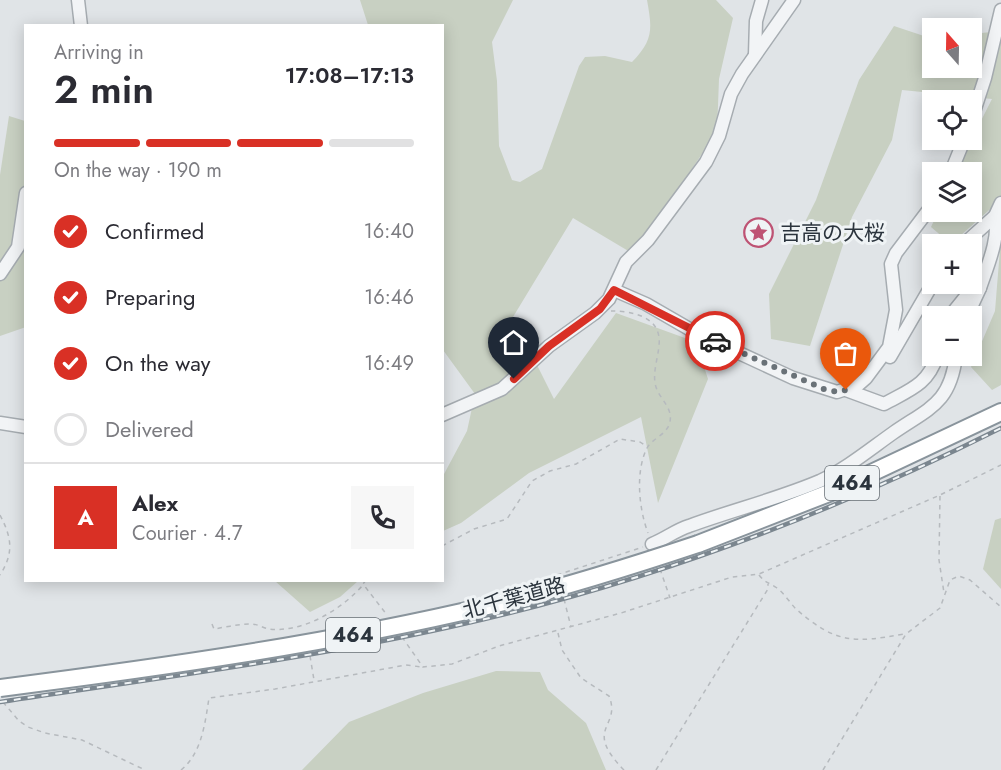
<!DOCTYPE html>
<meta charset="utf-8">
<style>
body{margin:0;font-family:Jost,"Noto Sans JP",sans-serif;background:#f7f7f7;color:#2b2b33;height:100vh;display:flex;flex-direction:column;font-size:22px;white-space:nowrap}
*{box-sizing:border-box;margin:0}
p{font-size:20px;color:#7c7c81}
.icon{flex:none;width:33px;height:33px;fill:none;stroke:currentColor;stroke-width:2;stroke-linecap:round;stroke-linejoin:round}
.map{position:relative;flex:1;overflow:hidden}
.side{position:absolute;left:24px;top:24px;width:420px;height:558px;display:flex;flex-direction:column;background:#fff;border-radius:0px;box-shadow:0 3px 15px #0003}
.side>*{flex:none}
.needle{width:39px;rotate:340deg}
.fabs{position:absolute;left:922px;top:18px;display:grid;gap:12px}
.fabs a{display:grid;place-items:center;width:60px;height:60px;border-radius:0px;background:#fff;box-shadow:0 3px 15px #0003;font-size:30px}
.pin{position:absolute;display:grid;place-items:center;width:51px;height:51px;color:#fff;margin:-62px -26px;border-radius:50% 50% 50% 0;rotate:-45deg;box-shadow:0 0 6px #0007}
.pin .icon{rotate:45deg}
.courier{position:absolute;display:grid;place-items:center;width:60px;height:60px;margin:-30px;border:4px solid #d93025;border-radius:50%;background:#fff;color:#222;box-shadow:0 2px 8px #0007}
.headline em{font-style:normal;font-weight:600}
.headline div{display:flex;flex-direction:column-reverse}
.headline{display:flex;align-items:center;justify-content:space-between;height:102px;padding:0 30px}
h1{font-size:39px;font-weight:600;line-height:45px}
.bar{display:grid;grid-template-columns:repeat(4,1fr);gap:9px 6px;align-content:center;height:72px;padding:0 30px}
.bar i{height:8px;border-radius:4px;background:#e1e1e2}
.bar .active{background:#d93025}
.bar p{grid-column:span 4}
.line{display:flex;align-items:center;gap:15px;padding:0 30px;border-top:2px solid #e1e1e2}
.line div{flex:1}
.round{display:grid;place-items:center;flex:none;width:63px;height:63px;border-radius:0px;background:#f7f7f7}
ol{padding:0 30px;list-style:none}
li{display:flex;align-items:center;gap:18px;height:66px}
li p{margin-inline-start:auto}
li .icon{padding:6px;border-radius:50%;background:#d93025;color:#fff;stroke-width:4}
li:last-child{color:#7c7c81}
li i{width:33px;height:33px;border:3px solid #e1e1e2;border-radius:50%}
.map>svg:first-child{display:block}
</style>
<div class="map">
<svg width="1001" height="770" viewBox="0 0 1001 770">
<rect width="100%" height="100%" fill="#e0e4e7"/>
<g fill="#c8d0c2">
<path d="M360 0H513L492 42 497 81 499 146 512 180 520 182 542 169 579 66 585 57 605 56 632 62C654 40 652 28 647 0H716L733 18 719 79 717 132 676 192 630 252 573 218 513 317 554 399 616 313 696 342 708 379 658 503 641 417 529 473 461 523 443 531V476L467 431 475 394 443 350 442 26 368 25Z"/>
<polygon points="1001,24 1001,208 996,204 951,244 931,227 938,212 972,212 972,172 955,172 992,99 902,90 892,140 852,217 810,346 771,339 769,294 816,200 859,80 894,26 933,39 933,68 972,68 972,34 991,32"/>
<polygon points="9,116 25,121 26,327 0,336 0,175"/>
<polygon points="1001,237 1001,385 992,390 971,367 995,311"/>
<polygon points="1001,518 1001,589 983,569 995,520"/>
<polygon points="275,581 358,581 340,597 310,612"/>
<polygon points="496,671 540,672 548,690 586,723 606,770 302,770 349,722 423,693"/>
</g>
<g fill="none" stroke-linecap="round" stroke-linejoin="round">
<defs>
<g id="minor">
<polyline points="78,0 81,26"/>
<polyline points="755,55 756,21 762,0"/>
<polyline points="972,118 985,78 1001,10"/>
<polyline points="951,172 964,140"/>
<polyline points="964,244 995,216 1001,203"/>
<polyline points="0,274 18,247 26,193"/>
<path d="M980 288C987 267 1000 238 995 216"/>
<polyline points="614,290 646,304 698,334 793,378 837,392 858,385 866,378 889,347 896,310 891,264 896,253 933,204"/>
<polyline points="950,316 975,285 980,288 967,316"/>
<polyline points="890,357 933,283"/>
<path d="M846 390 884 404C909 390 928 385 937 356"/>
<polyline points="442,415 502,389 549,346 595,313 609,299 626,262 648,240 706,162 719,136 731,94 742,74 794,0"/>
<polyline points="0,423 26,427"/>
<path d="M652 544C665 539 676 530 689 526 732 510 778 499 820 481 846 469 869 450 893 433 929 408 950 404 956 356"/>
</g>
<polyline id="highway" points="698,544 829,493 1001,412"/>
</defs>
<use href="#minor" stroke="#a6acb1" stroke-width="15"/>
<use href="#highway" stroke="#89949c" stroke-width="20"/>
<g stroke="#b6babe" stroke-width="1.5" stroke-dasharray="4.5 4.5" stroke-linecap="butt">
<path d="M611 311C629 311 656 315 659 337 661 351 651 372 656 387 660 400 675 409 669 425 665 435 652 439 647 448 635 472 639 509 648 533"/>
<polyline points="940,496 939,560 944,593"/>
<path d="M0 515C12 538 14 553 0 575"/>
<polyline points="442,546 474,529 507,519 532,481 550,471 576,464 620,439 640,442 646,446"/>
<polyline points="660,569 670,598"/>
<polyline points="557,575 643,547"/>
<path d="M759 575C765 583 770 583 777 588 785 594 790 603 796 609 836 644 854 643 904 634"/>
<polyline points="366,580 363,584 387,615"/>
<polyline points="564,599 571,627"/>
<path d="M212 624 214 629C226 627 239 624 251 624 258 624 263 628 269 629 303 633 341 610 363 585"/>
<path d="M558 633 562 650 581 678 609 696C622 728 582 727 624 770"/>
<polyline points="402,637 423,667 452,664 499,646 621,613 732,577 759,574 940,495 1001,465"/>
<polyline points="310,656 314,680"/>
<polyline points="3,702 19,721 28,727 45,733 82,740 145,770"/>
<path d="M181 770C202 753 205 723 209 698L275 689 406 665 422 667"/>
<polyline points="656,770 768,589 768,584"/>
<polyline points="823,770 906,634 940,608 950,580 959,576 970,580 1001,607"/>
</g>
<use href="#minor" stroke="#f2f4f6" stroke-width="12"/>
<use href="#highway" stroke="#fff" stroke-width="16"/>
<defs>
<path id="rail" d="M0 702C150 679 302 660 450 627 642 585 826 516 1001 428"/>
</defs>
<use href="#rail" stroke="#7b868f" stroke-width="4.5"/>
<use href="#rail" stroke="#eff3f5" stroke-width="2" stroke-dasharray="7" stroke-linecap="butt"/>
<defs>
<path id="highway-bridge" d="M0 688C164 667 327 644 488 606 559 589 629 567 698 544"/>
</defs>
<use href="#highway-bridge" stroke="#89949c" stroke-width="20" stroke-linecap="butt"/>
<use href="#highway-bridge" stroke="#fff" stroke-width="16"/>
</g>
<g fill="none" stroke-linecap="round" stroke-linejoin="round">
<polyline stroke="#6a7278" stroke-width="6" stroke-dasharray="0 10.8" points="715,341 824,389 837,392 846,390"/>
<polyline stroke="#d93025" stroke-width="8" points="514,379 549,346 600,309 614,290 715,341"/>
</g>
<defs>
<symbol id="sight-ring" viewBox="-11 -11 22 22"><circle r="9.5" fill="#eff3f5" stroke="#be5374" stroke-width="1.5"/><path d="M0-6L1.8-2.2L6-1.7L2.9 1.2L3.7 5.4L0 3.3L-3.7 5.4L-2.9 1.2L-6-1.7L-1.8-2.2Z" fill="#be5374"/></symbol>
</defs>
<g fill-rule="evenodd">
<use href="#sight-ring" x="742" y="216" width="33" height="33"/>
</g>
<g text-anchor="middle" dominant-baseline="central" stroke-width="6" stroke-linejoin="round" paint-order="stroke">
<g fill="#eff3f5" stroke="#666d74" stroke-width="1.5">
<rect x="825" y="466" width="54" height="34" rx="4.5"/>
<rect x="326" y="618" width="54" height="34" rx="4.5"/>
</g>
<g font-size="20" font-weight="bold" fill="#2b343d">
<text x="852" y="483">464</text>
<text x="353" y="635">464</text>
</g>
<g font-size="21" fill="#2b343d" stroke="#eff3f5" text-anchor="start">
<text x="780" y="233">吉高の大桜</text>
</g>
<g font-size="21" fill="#2b343d" stroke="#eff3f5">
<text transform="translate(514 598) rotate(-15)">北千葉道路</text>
</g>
</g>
</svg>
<div class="fabs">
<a><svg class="needle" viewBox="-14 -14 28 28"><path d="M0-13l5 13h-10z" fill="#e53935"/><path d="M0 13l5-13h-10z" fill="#7c7c81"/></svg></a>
<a><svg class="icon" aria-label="locate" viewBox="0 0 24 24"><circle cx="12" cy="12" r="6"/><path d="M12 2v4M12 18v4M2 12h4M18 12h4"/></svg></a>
<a><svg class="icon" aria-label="layers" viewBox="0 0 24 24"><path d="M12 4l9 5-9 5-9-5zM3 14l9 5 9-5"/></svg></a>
<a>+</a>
<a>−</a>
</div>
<div class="pin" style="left:846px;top:390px;background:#ea580c"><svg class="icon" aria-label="bag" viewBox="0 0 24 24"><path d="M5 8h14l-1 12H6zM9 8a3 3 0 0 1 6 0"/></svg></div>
<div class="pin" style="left:514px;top:379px;background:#1f2937"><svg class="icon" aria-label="home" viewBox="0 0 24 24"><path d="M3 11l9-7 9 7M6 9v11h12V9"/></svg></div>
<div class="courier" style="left:715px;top:341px"><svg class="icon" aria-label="car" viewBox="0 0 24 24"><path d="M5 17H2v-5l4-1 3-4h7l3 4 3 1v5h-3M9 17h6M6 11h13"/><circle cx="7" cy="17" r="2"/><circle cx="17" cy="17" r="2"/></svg></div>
<section class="side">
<div class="headline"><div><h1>2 min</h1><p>Arriving in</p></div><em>17:08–17:13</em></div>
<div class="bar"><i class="active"></i><i class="active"></i><i class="active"></i><i></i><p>On the way · 190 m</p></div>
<ol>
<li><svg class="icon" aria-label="check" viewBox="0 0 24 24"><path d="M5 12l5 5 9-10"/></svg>Confirmed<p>16:40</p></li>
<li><svg class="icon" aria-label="check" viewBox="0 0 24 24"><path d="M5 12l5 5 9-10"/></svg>Preparing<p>16:46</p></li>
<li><svg class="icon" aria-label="check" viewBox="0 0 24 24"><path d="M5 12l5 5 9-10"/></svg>On the way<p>16:49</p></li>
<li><i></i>Delivered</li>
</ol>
<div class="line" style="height:108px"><b class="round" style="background:#d93025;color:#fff">A</b><div><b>Alex</b><p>Courier · 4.7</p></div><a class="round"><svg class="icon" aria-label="phone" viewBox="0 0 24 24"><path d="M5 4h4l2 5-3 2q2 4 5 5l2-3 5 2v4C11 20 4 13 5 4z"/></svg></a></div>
</section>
</div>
